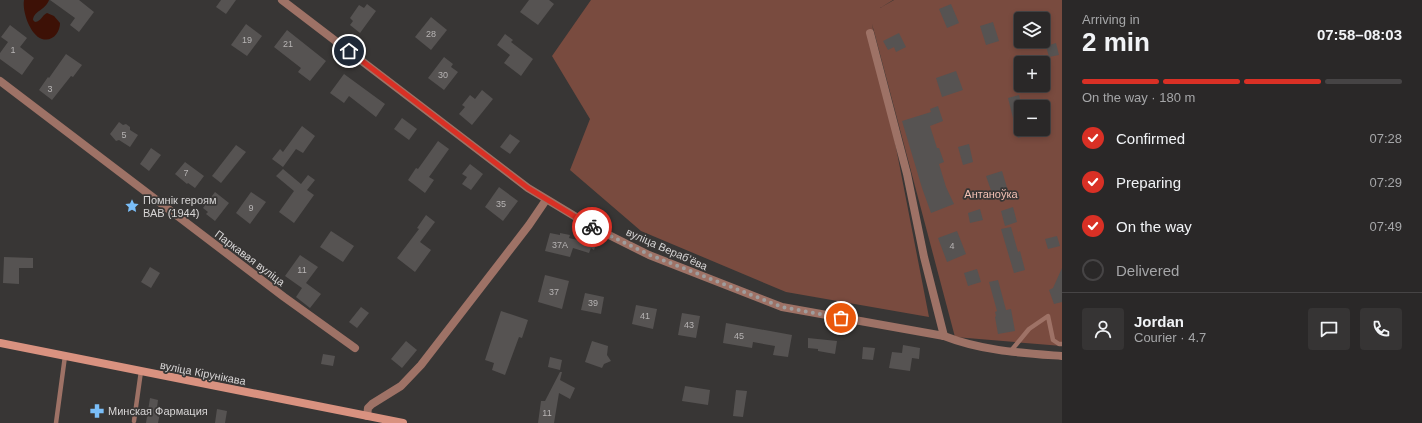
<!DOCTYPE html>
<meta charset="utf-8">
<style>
body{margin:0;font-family:Helvetica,sans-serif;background:#363434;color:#f1f3f6;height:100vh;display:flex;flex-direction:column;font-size:15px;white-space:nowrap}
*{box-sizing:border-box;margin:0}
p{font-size:13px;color:#a5a6a8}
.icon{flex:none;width:22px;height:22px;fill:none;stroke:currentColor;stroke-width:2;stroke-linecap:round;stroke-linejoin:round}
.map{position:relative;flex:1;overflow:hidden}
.details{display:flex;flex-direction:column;background:#2a2828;width:360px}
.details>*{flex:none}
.controls{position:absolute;left:1014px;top:12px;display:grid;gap:8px}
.controls a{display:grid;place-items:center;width:36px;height:36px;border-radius:4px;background:#2a2828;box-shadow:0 2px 6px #0003,0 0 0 1px #464445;font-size:20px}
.pin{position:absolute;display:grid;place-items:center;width:34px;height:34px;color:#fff;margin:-17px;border:2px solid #fff;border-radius:50%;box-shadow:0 1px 4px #0007}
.courier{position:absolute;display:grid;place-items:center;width:40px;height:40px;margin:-20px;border:3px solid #d93025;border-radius:50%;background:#fff;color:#222;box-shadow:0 1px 5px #0007}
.head em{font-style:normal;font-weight:700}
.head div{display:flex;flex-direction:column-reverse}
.head{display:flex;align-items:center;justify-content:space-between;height:68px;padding:0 20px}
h1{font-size:26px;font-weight:700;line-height:30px}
.bar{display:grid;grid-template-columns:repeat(4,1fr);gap:6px 4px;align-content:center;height:48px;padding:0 20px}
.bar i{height:5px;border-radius:3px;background:#464445}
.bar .current{background:#d93025}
.bar p{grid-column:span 4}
.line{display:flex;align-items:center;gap:10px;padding:0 20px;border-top:1px solid #464445}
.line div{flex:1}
.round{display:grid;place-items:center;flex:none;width:42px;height:42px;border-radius:4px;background:#363434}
ol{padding:0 20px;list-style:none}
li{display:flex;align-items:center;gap:12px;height:44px}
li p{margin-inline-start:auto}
li .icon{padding:4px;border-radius:50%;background:#d93025;color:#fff;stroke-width:4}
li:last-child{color:#a5a6a8}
li i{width:22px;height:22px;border:2px solid #464445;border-radius:50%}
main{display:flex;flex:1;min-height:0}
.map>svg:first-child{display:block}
</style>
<main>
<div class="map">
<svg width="1062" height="423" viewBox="0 0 1062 423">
<rect width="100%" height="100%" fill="#383635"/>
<path fill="#794b3f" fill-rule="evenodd" d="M591 0H893L880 8 894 0H1062V346L955 337 872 24 929 317 786 292 641 231 570 170 590 119 552 56ZM1021 19H1043V41H1021ZM1021 63H1043V85H1021ZM1021 107H1043V129H1021Z"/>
<path fill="#3d1106" d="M24 0H49C45 11 34 10 33 20L35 22C42 21 41 16 47 13L54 16 60 23C60 32 53 42 42 39 30 35 22 11 24 0Z"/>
<g fill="#565352">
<polygon points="50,0 79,0 94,12 79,32 70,25 75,18"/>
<polygon points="221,0 236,0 226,14 216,7"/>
<polygon points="529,0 549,0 554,4 538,25 520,12"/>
<polygon points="367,4 376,11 360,33 350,25 353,21 350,18 359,5 364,8"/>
<polygon points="951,4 959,23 947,28 939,9"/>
<polygon points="431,17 447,30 431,50 415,37"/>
<polygon points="993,22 999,41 986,45 980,26"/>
<polygon points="246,24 262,36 247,56 231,45"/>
<polygon points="10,25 27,38 20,47 34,58 22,75 0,59 0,53 8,42 1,37"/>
<polygon points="287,30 326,61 310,81 298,72 301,68 274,47"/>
<polygon points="899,33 906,47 896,52 894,47 888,50 883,41"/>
<polygon points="505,34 513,40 511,42 533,59 521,76 504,63 510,55 497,45"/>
<polygon points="1056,43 1059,55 1049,57 1046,46"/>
<polygon points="66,54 82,65 73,77 71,76 52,100 39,90 48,77 49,78"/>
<polygon points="444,57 453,64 451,67 458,72 444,90 428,78"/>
<polygon points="956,71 963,90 942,97 936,78"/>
<polygon points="344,74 385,104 376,117 349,96 344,103 330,93"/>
<polygon points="482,90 493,99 472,125 459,114 465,107 462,105 470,95 475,99"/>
<polygon points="1019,95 1021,103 1021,137 1018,138 1008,98"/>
<polygon points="938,106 943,121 930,126 937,148 939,148 944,162 939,164 946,187 954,204 931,213 922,188 902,121 931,112 930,109"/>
<polygon points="402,118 417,129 409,140 394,129"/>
<polygon points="119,122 123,125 126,124 130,127 130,130 138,135 130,147 119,140 116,141 110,134"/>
<polygon points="302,126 315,136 303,153 296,149 283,167 272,159 280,149 283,152"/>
<polygon points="510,134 520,141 510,154 500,147"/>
<polygon points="438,141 449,149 429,177 434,180 425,193 408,180 416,168 418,169"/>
<polygon points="969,144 973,162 963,165 958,147"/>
<polygon points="236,145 246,152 221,183 212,176"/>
<polygon points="151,148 161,155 149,171 140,164"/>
<polygon points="185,162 204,176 195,188 188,183 187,184 175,174"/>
<polygon points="470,164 483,174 471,190 462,184 467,177 462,174"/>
<polygon points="283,169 301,184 308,175 315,180 307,190 314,195 294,223 279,212 294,191 276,176"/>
<polygon points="1002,171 1008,191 993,196 986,176"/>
<polygon points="499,187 518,201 503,221 485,207"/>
<polygon points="215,192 229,203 215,221 206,214 208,212 203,208"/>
<polygon points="251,192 266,202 250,224 236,213"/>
<polygon points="1013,207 1017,222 1005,226 1001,211"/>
<polygon points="980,209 983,220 970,223 968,213"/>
<polygon points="426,215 435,222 420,242 431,250 415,272 397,258 419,229 417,228"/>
<polygon points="1011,227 1018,252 1020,251 1025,270 1014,273 1001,229"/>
<polygon points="331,231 354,246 343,262 320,247"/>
<polygon points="957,231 966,254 947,262 938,238"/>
<polygon points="550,233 560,235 560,233 570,235 569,238 586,242 587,238 597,241 594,250 591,248 589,253 573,248 570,257 545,251"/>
<polygon points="1057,236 1060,246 1048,249 1045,239"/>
<polygon points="300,255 318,267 306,283 321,294 310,308 296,297 302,288 285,276"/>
<polygon points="4,257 33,258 33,268 19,268 19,284 3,283"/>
<polygon points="150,267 160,273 151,288 141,282"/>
<polygon points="1062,268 1062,302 1054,304 1049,290 1053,288"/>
<polygon points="977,269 981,282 968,286 964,273"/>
<polygon points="545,275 569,281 562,309 538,302"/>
<polygon points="998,280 1006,310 1011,309 1015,331 998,334 995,317 996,316 995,312 997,311 989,282"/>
<polygon points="585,293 604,297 601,314 581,310"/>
<polygon points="636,305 657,309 653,329 632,324"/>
<polygon points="361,307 369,313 357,328 349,322"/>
<polygon points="501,311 528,320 522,338 519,337 505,375 492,370 494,363 485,360"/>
<polygon points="682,313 700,316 696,338 678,335"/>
<polygon points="726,323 792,335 788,357 773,355 775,346 753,342 752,348 723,343"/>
<polygon points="808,338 837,341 835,354 818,351 818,349 808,348"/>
<polygon points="406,341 417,350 402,368 391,359"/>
<polygon points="592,341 608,346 607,355 611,361 604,364 602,368 585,362"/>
<polygon points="903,345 920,348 919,359 912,358 910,371 889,368 892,352 902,353"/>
<polygon points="863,347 875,348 873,360 862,359"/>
<polygon points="323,354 335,356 333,366 321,364"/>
<polygon points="550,357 562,360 560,370 548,367"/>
<polygon points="560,372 562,372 560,380 575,388 570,399 559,393 554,423 538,423 541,401 545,401"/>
<polygon points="685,386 710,390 708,405 682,401"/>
<polygon points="736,390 747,391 743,417 733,416"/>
<polygon points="150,398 158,400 157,408 161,408 158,423 146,423"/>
<polygon points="217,409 227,411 225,423 215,423"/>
</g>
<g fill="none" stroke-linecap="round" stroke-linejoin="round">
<g stroke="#9e7266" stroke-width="4.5">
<polyline points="1010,352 1029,329 1048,316 1053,340 1059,344 1062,344"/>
<polyline points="134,421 141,371"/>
<polyline points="56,423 65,356"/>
</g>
<g stroke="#9e7266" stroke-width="8">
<path d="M282 0 528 188 591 226 649 255 782 307 944 336C982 351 1022 353 1062 356"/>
<polyline points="870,33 907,174 924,257 944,336"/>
<polyline points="0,81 284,297 355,348"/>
<polyline points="367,416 368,408 372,404 401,386 421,365 529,225 546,200"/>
</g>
<polyline stroke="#d99280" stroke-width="8" points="0,343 403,423"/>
</g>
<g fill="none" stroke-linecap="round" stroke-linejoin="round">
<polyline stroke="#9f9d9d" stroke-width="4" stroke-dasharray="0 7.2" points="592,227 650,255 782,307 841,318"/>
<polyline stroke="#d93025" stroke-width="5" points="349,51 528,188 592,227"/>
</g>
<defs>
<symbol id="sight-bare" viewBox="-9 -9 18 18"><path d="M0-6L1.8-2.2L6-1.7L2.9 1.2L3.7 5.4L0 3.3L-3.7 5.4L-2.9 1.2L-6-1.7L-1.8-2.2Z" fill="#7abef8" stroke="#383635" stroke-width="2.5" paint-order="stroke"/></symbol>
<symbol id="pharmacy-bare" viewBox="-9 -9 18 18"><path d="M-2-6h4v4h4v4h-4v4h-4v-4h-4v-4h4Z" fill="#7abef8" stroke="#383635" stroke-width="2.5" paint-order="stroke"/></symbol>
</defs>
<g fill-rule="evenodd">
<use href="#sight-bare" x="122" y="196" width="20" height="20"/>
<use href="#pharmacy-bare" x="87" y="401" width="20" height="20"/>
</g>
<g text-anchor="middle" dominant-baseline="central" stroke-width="3.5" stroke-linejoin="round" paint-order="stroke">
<g font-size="9" fill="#b7b4b4">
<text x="431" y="34">28</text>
<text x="247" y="40">19</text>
<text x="288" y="44">21</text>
<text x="13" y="50">1</text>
<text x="443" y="75">30</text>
<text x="50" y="89">3</text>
<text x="124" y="135">5</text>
<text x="186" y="173">7</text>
<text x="501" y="204">35</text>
<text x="251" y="208">9</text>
<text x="560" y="245">37А</text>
<text x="952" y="246">4</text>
<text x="302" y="270">11</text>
<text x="554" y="292">37</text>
<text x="593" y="303">39</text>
<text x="645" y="316">41</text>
<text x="689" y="325">43</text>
<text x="739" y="336">45</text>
<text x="547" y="413">11</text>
</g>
<g font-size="11" fill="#f4c1b4" stroke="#383635">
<text x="991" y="194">Антаноўка</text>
</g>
<g font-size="11" fill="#d7d5d5" stroke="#383635" text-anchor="start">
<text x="143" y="200">Помнік героям<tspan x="143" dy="13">ВАВ (1944)</tspan></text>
<text x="108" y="411">Минская Фармация</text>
</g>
<g font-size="11" fill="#d7d5d5" stroke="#383635">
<text transform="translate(667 249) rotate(24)">вуліца Верабʼёва</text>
<text transform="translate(250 258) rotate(37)">Паркавая вуліца</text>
<text transform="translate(203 373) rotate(11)">вуліца Кірунікава</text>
</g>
</g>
</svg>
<div class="controls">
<a><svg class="icon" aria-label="layers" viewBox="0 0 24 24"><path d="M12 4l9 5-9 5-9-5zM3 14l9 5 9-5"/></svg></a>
<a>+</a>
<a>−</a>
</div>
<div class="pin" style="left:841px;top:318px;background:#ea580c"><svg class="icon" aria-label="bag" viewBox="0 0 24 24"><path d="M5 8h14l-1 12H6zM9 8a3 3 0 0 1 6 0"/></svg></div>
<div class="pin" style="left:349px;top:51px;background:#1f2937"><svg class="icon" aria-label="home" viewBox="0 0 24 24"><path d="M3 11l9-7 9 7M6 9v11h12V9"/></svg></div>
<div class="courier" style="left:592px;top:227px"><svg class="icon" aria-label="bike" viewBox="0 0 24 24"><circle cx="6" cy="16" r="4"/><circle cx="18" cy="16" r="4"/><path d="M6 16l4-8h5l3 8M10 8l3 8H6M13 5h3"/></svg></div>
</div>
<section class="details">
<div class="head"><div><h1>2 min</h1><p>Arriving in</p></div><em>07:58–08:03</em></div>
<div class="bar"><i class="current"></i><i class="current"></i><i class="current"></i><i></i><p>On the way · 180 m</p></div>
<ol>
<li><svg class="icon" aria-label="check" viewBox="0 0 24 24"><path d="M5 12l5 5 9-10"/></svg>Confirmed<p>07:28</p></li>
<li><svg class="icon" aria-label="check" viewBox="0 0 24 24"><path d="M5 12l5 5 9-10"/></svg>Preparing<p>07:29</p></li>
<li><svg class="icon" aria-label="check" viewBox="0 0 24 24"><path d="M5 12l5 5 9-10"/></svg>On the way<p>07:49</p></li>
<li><i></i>Delivered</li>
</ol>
<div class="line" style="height:72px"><a class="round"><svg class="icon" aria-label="person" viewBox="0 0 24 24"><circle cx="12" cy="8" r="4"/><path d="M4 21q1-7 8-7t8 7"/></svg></a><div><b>Jordan</b><p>Courier · 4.7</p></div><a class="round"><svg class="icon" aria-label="chat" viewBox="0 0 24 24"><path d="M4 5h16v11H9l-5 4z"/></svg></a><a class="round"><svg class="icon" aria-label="phone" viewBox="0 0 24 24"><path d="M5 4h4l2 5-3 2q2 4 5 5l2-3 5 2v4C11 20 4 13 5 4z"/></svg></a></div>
</section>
</main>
